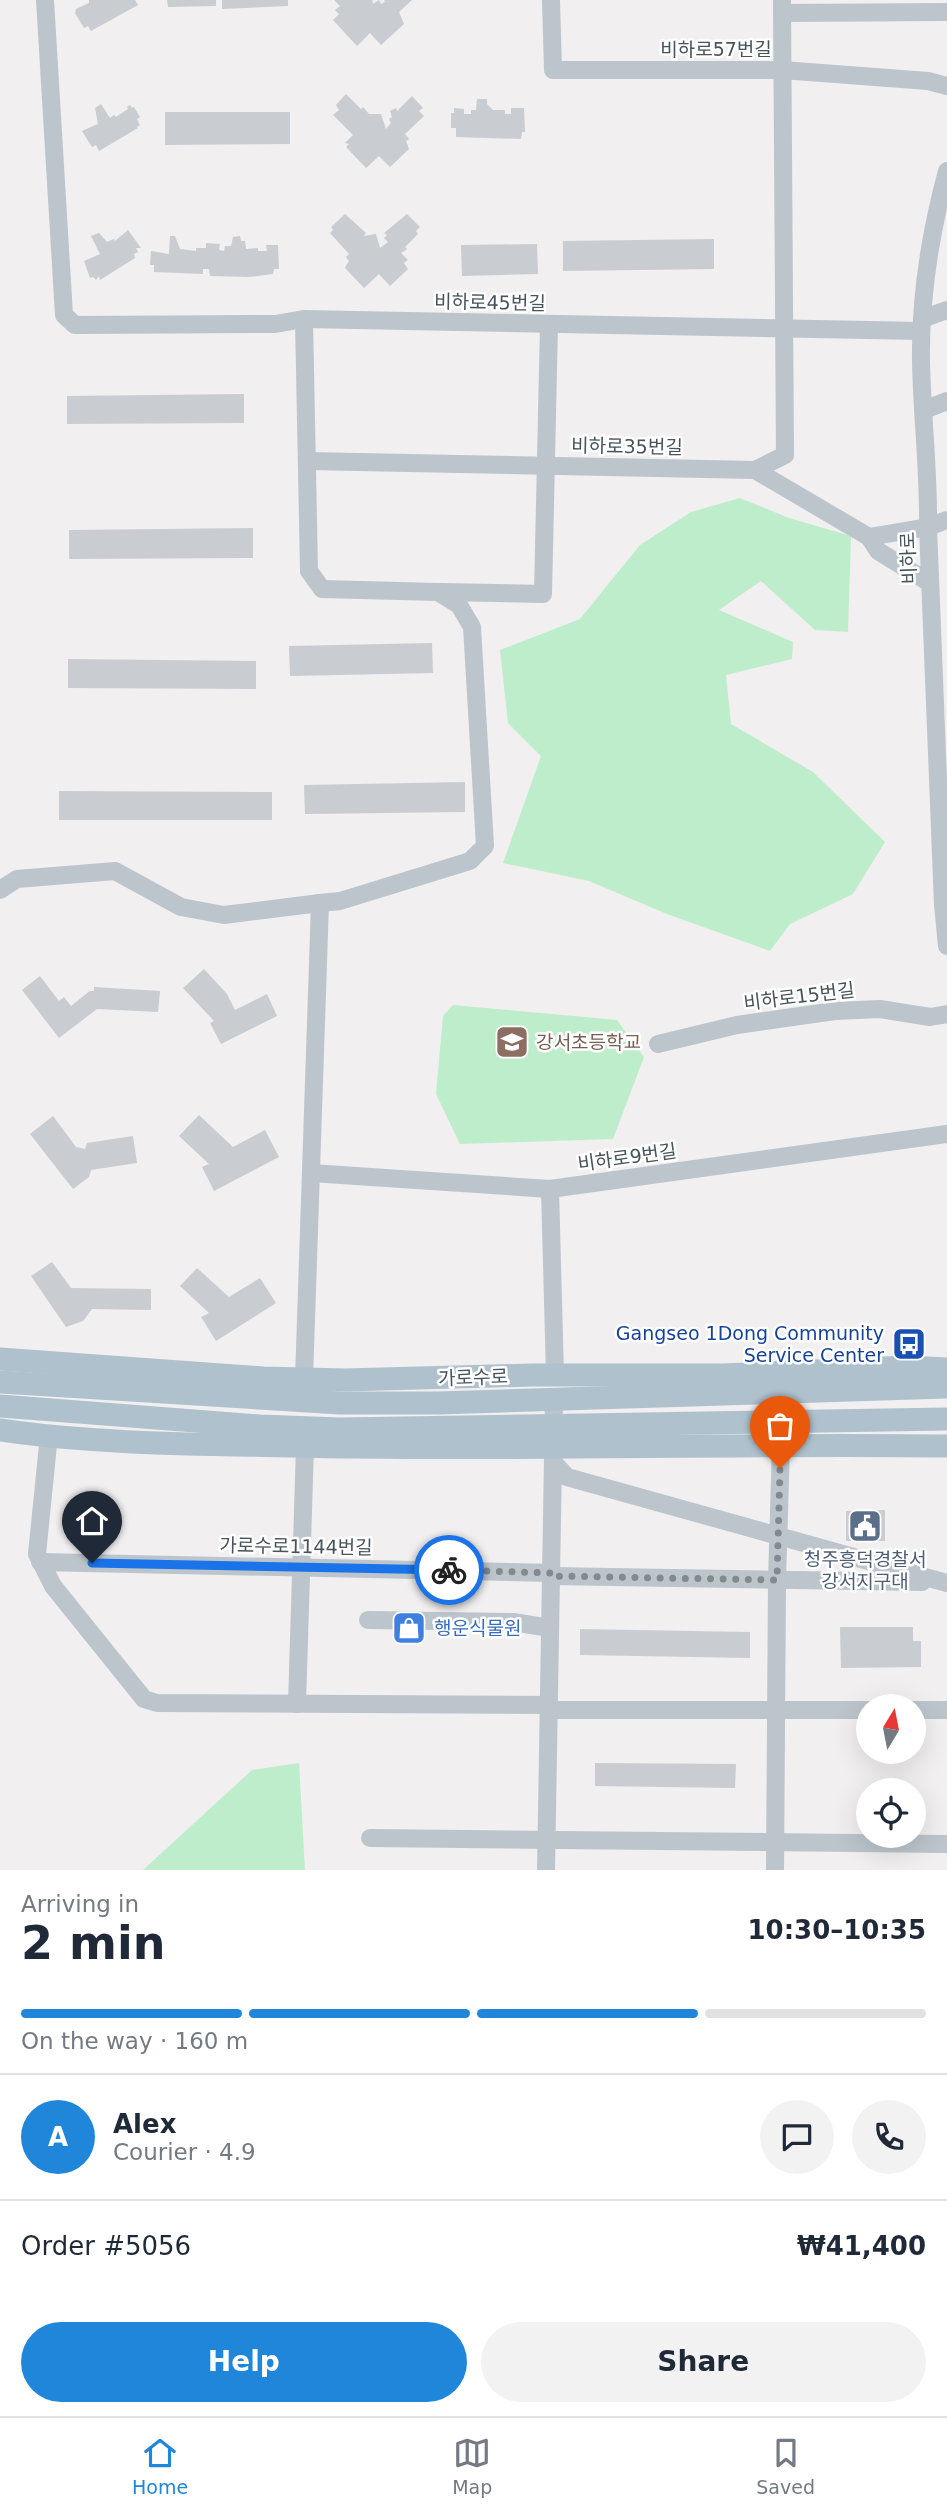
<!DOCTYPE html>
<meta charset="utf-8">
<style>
body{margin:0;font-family:"DejaVu Sans","Noto Sans KR",sans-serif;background:#f2f2f3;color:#1f2937;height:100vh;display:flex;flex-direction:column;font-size:26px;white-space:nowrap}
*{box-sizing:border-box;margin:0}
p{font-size:23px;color:#747a83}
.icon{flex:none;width:38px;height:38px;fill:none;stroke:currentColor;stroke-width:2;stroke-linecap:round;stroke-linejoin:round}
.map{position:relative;height:1870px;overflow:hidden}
.sheet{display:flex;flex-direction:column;background:#fff;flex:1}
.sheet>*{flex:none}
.needle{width:46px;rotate:10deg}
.controls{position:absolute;left:856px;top:1694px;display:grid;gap:14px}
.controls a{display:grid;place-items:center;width:70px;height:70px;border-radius:50%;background:#fff;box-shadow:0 7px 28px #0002;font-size:35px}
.pin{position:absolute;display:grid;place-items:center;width:60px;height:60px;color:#fff;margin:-72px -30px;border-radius:50% 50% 50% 0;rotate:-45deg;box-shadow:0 0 7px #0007}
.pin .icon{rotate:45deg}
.courier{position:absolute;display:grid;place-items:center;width:70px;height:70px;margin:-35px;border:5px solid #1a73e8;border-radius:50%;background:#fff;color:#222;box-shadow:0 2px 9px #0007}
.head em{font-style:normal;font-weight:700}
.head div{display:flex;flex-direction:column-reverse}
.head{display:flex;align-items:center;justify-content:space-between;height:119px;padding:0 21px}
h1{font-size:46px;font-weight:700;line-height:52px}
.bar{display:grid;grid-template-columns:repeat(4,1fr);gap:10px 7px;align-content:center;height:84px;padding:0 21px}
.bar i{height:9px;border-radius:5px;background:#e0e1e3}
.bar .active{background:#1f86da}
.bar p{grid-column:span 4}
.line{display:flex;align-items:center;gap:18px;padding:0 21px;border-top:2px solid #e0e1e3}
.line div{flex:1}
.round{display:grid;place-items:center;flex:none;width:74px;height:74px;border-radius:37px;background:#f2f2f3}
.button{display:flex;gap:14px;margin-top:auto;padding:14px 21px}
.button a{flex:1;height:80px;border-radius:42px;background:#1f86da;color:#fff;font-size:28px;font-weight:700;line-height:80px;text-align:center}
.button a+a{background:#f2f2f3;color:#1f2937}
.dock{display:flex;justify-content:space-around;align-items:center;height:98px;border-top:2px solid #e0e1e3;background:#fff;font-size:19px;color:#747a83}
.dock a{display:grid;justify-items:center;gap:4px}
.dock .active{color:#1f86da}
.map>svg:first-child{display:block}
</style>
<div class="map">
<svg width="947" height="1870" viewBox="0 0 947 1870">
<rect width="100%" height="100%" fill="#f1efef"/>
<g fill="#beedcb">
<polygon points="740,498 789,518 851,536 848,632 815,630 761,581 719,610 793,642 792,659 726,675 731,724 813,772 885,842 853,894 790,924 770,951 667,914 589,881 503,863 541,756 508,723 500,650 580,619 640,545 691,512"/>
<polygon points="453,1005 617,1020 644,1057 613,1139 460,1144 436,1094 443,1016"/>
<polygon points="299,1763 305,1870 143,1870 252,1770"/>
</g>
<g fill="#c9ccd1">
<polygon points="89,0 135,0 138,5 91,31 88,26 84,28 75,13 76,9 89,3"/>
<polygon points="167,0 216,0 216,6 168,7"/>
<polygon points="222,0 288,0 288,6 222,9"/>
<polygon points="334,0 372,0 373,4 379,0 381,4 385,2 384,0 412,0 399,12 404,24 381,45 370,33 357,46 333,20 339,14 335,10 340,6"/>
<polygon points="346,94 361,109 363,107 369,114 381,114 386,129 391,123 389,119 392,117 390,111 396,108 397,111 412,96 423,108 419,111 424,116 405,134 409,139 406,141 409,149 390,167 379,156 366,168 346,147 349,144 345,143 353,135 333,115 339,110 336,105"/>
<polygon points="477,99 487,99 487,104 493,110 505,110 505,114 511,114 511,108 524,108 525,132 522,132 521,139 456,137 456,128 451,128 451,113 454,113 454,108 464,109 464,114 471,114 471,110 476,110"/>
<polygon points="101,104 110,118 114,115 116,117 128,109 127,107 130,105 132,108 134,107 140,117 137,119 140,125 137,127 138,128 99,151 96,145 92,147 82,131 98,124 95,108"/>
<polygon points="165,112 290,112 290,144 165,145"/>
<polygon points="345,214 366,233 364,236 376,234 380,248 388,242 384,238 387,235 384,233 407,214 420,227 416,231 418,234 405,247 407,249 401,253 408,260 404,263 408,269 390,286 379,274 364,288 345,268 349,261 346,257 349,254 330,233 333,230 331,227"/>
<polygon points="128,230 141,248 136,248 138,252 134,254 135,258 100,280 99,276 96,280 93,277 90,278 84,261 100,254 91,236 99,233 107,242 114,239 115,241"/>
<polygon points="170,236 175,236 180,249 196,251 196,248 206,248 206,243 220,244 219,250 224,251 225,246 231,246 233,237 240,236 241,241 245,241 246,249 258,248 258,251 267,251 266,245 278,245 279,269 274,269 273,274 249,277 210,276 209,269 203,269 203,274 154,272 154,265 150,265 151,251 169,254"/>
<polygon points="714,239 714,269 563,271 563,241"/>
<polygon points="537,244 538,274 462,276 461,245"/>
<polygon points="244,394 244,423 67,424 67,396"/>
<polygon points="253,528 253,558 69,559 69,530"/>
<polygon points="432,643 433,673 290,676 289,646"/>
<polygon points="68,659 256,661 256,689 68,688"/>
<polygon points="465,782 465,812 305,814 304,785"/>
<polygon points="59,791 272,792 272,820 59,820"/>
<polygon points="204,969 227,994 235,1010 267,994 277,1016 221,1044 210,1023 214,1021 183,988"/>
<polygon points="40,976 59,1001 64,997 71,1006 90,991 94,991 94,987 160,991 158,1012 97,1009 59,1038 22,990"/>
<polygon points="199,1115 233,1147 265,1130 279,1157 214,1191 202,1167 209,1164 179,1136"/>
<polygon points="53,1116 76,1147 85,1149 87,1143 133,1136 137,1163 91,1170 89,1177 73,1189 30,1134"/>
<polygon points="52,1262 71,1288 151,1289 151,1310 92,1309 83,1321 66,1327 31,1276"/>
<polygon points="197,1268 229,1297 260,1278 276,1303 216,1341 201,1317 209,1313 180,1286"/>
<polygon points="885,1510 885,1541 846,1541 846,1511"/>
<polygon points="840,1627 913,1627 913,1641 921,1641 921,1667 841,1668"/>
<polygon points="580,1629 750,1632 750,1658 580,1655"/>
<polygon points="595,1763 736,1764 735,1788 595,1786"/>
</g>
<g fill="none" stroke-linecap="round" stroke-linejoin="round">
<g stroke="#bbc5cb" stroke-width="18">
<polyline points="45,0 64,315 75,325 275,324 304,319 921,331"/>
<polyline points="551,0 553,70 782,70 928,81 947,86"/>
<polyline points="782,13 947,12"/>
<path d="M947 171C930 234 920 296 921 361 922 417 929 472 928 527L943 905 947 946"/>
<polyline points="922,319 947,310"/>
<polyline points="924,410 947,401"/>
<polyline points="307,461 755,470 869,537 928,527 947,520"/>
<polyline points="755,470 785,455 782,0"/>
<polyline points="869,537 878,551 930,583"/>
<polyline points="441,592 543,594 549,324"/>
<polyline points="0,890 17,879 115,871 181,907 224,915 320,903"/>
<polyline points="658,1044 737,1025 835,1011 880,1009 930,1017 947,1014"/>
<polyline points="311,1173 550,1189 947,1134"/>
<polyline points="550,1189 555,1375"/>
<polyline points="304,1379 320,903 340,901 470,861 485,846 472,627 459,605 438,592 322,589 309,571 304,319"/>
<polyline points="49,1435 37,1554 53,1586 144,1699 157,1703 549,1705"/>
<polyline points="553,1462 567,1477 947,1583"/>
<polyline points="40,1562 552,1573"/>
<polyline points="551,1576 922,1582"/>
<polyline points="368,1620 513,1622 550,1628"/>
<polyline points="297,1704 305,1446"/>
<polyline points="549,1710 868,1710"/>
<polyline points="914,1710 947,1710"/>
<polyline points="370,1838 947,1844"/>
<polyline points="546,1870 554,1400"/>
<polyline points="775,1870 777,1580 781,1445"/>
</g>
<g stroke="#afc1cd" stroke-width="23">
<polyline points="0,1359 263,1378 345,1380 532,1375 723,1375 908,1367 947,1369"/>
<polyline points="0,1382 340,1403 438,1403 947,1387"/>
<polyline points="0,1406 260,1426 340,1429 947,1419"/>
<path d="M0 1430C95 1444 194 1444 291 1446 509 1451 728 1443 947 1446"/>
</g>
</g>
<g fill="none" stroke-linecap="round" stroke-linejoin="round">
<polyline stroke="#828a8f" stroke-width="7" stroke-dasharray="0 12.6" points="449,1570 551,1573 551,1576 777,1580 780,1468"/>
<polyline stroke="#1a73e8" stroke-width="9" points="92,1563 449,1570"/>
</g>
<defs>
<symbol id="school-square" viewBox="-11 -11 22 22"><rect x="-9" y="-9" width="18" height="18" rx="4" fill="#8d6e63" stroke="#fff"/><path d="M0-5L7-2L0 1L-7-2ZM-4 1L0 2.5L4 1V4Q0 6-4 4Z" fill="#fff"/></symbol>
<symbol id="bus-square" viewBox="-11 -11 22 22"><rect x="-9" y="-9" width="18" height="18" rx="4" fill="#1a4fb4" stroke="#fff"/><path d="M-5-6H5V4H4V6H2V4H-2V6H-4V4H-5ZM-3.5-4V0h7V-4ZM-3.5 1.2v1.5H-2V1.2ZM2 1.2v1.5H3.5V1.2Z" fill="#fff"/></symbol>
<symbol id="civic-square" viewBox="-11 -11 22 22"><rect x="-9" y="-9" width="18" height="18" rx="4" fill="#5c6f8a" stroke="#fff"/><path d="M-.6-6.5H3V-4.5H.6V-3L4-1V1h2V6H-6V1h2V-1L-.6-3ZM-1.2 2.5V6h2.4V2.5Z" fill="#fff"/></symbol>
<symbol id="shop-square" viewBox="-11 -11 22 22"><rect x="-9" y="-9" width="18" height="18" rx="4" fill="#3f7fe0" stroke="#fff"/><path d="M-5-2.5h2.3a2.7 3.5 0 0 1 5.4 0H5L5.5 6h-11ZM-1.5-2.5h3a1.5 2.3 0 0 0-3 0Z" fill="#fff"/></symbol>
</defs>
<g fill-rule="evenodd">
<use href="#school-square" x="493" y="1023" width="38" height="38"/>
<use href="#bus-square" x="890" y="1325" width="38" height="38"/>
<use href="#civic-square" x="846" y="1507" width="38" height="38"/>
<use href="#shop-square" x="390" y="1609" width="38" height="38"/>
</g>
<g text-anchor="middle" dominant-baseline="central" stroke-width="5" stroke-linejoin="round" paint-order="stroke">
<g font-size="19" fill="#47545b" stroke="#fff">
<text x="716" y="49">비하로57번길</text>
<text transform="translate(490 302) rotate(1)">비하로45번길</text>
<text transform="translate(627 446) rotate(1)">비하로35번길</text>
<text transform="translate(908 558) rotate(-92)">비하로</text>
<text transform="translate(799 996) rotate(-7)">비하로15번길</text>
<text transform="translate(627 1157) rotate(-8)">비하로9번길</text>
<text transform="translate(473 1377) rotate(-2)">가로수로</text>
<text transform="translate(296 1546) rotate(1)">가로수로1144번길</text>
</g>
<g font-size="19" fill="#785e54" stroke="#fff" text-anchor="start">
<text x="536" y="1042">강서초등학교</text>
</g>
<g font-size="19" fill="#164399" stroke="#fff" text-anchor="end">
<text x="884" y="1333">Gangseo 1Dong Community<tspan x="884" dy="22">Service Center</tspan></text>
</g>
<g font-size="19" fill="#4e5e75" stroke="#fff">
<text x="865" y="1559">청주흥덕경찰서<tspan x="865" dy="22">강서지구대</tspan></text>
</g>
<g font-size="19" fill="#366cbe" stroke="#fff" text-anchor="start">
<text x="434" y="1628">행운식물원</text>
</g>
</g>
</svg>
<div class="controls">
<a><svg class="needle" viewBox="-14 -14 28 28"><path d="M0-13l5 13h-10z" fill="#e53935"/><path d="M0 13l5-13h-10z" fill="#747a83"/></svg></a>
<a><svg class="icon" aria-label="locate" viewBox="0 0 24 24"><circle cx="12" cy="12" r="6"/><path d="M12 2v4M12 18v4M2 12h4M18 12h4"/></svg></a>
</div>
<div class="pin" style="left:780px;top:1468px;background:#ea580c"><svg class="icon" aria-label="bag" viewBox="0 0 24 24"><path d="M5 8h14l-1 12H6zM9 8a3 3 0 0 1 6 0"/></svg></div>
<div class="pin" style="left:92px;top:1563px;background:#1f2937"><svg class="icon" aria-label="home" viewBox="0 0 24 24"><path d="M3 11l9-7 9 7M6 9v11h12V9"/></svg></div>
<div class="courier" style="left:449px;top:1570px"><svg class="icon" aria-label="bike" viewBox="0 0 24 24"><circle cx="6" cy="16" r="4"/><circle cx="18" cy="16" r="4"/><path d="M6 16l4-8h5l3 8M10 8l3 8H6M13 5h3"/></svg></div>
</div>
<section class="sheet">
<div class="head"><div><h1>2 min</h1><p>Arriving in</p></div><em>10:30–10:35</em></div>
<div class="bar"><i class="active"></i><i class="active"></i><i class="active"></i><i></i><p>On the way · 160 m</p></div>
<div class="line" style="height:126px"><b class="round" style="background:#1f86da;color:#fff">A</b><div><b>Alex</b><p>Courier · 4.9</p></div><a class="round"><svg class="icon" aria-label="chat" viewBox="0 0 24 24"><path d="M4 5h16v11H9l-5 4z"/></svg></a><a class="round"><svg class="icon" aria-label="phone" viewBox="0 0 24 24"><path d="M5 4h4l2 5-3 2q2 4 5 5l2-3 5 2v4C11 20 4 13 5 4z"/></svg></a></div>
<div class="line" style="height:91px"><div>Order #5056</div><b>₩41,400</b></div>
<div class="button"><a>Help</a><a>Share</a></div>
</section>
<nav class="dock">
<a class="active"><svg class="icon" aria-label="home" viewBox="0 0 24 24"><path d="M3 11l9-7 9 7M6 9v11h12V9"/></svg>Home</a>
<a><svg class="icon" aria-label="map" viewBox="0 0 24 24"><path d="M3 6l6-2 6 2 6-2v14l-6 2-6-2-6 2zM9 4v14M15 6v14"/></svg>Map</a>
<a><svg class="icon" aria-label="saved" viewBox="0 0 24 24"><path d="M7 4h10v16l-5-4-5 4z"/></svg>Saved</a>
</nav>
